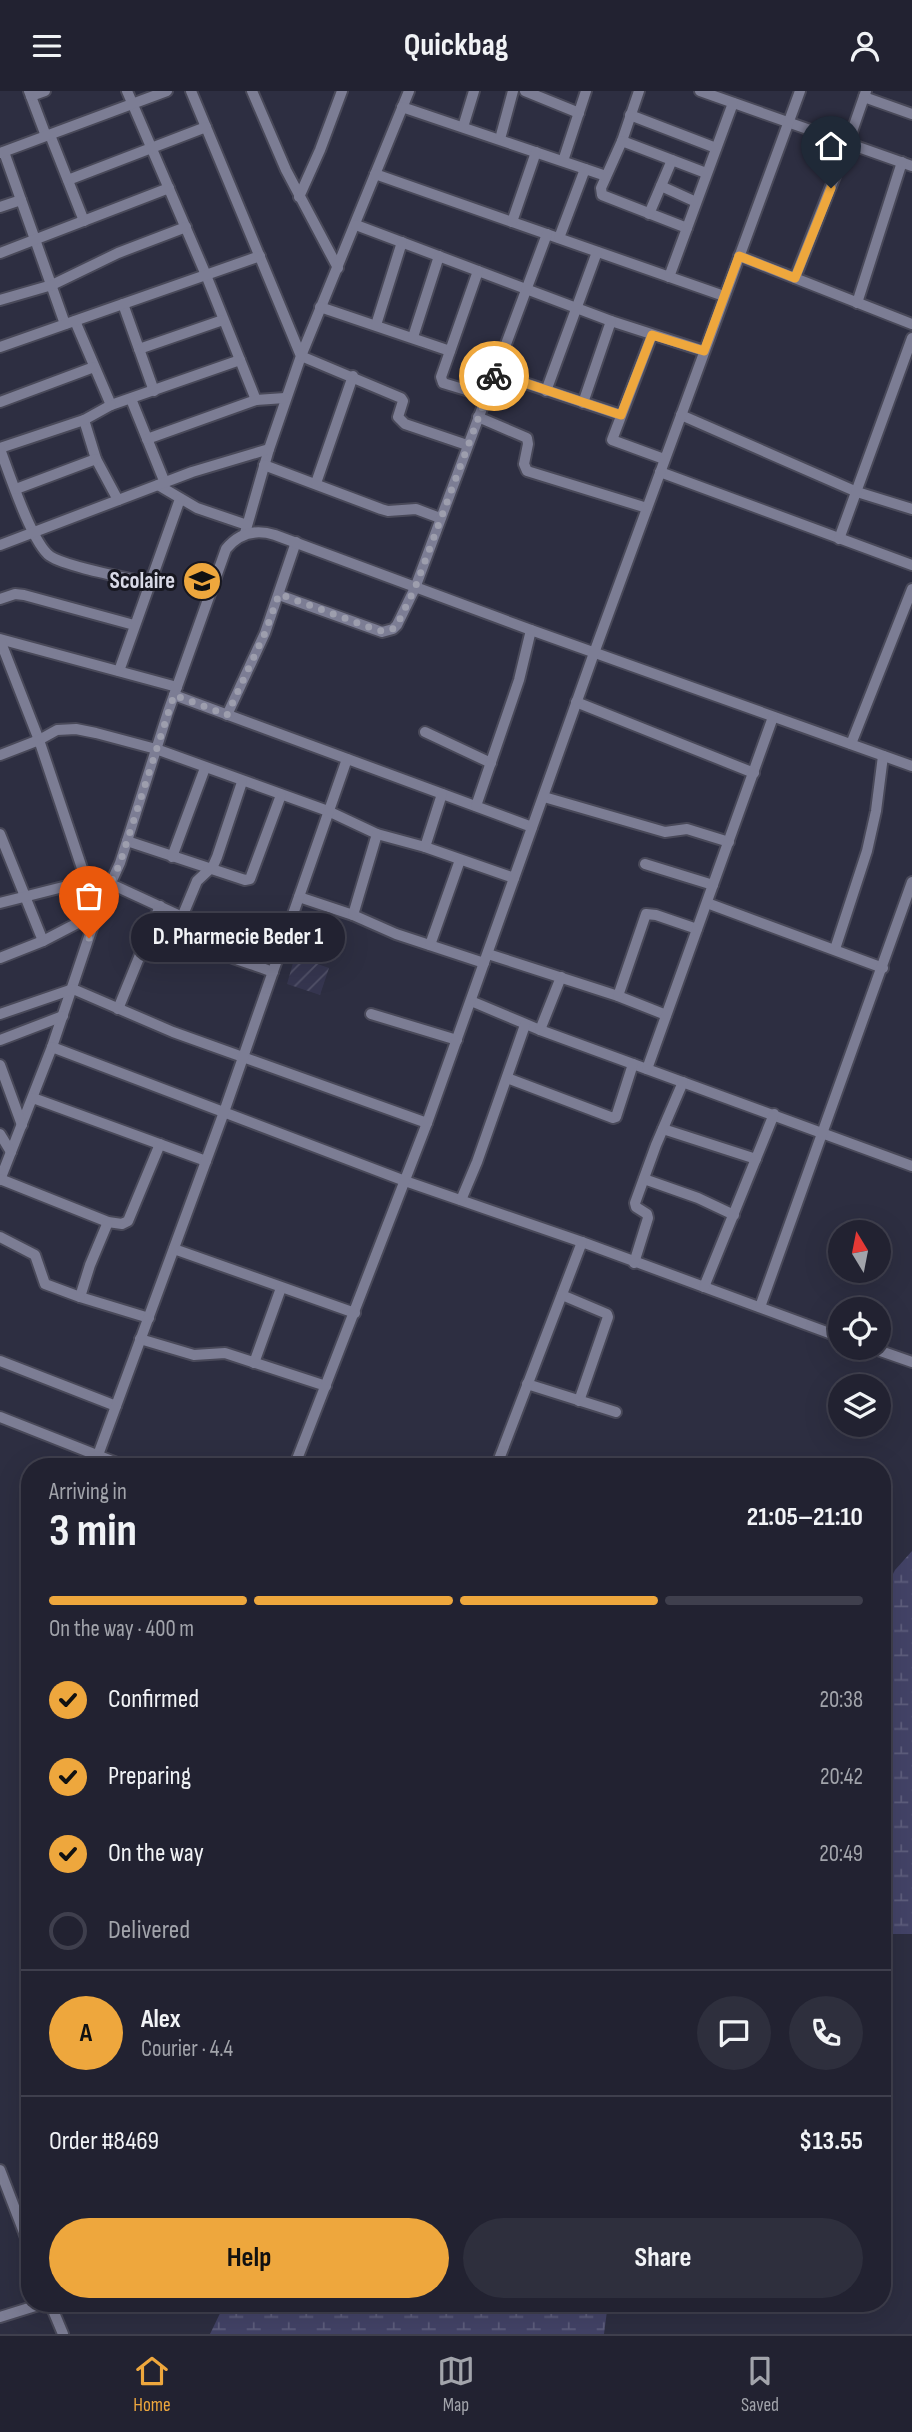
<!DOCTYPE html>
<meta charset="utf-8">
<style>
body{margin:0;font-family:"Sofia Sans Condensed",sans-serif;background:#2e2f3d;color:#f1f3f6;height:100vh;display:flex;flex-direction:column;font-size:26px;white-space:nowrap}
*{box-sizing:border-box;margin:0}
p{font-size:23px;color:#a2a4ab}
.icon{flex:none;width:38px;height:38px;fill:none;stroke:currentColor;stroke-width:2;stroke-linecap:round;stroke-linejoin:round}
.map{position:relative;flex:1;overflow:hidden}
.details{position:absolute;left:21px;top:1367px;width:870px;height:854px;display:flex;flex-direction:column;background:#222231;border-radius:28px;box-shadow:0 7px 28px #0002,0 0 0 2px #3f3f4d}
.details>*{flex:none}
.needle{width:46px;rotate:350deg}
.buttons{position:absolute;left:828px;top:1129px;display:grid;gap:14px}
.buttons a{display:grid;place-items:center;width:63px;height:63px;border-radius:50%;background:#222231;box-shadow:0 7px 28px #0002,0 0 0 2px #3f3f4d;font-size:35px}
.pin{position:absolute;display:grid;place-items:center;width:60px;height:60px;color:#fff;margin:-72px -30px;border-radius:50% 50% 50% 0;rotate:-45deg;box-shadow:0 0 7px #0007}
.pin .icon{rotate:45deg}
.courier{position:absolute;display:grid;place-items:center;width:70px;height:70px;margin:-35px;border:5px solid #eea73d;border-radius:50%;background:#fff;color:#222;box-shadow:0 2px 9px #0007}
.bubble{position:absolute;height:49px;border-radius:24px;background:#222231;box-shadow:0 7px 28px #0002,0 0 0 2px #3f3f4d;font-size:23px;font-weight:700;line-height:49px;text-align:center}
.overview em{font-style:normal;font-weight:700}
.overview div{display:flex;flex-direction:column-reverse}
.overview{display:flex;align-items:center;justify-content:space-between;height:119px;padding:0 28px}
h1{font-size:46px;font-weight:700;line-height:52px}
.bar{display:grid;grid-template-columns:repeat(4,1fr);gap:10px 7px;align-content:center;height:84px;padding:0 28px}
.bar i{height:9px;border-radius:5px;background:#3f3f4d}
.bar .selected{background:#eea73d}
.bar p{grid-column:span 4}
.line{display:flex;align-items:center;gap:18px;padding:0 28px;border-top:2px solid #3f3f4d}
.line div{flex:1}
.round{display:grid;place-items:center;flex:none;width:74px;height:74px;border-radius:37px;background:#2e2f3d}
ol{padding:0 28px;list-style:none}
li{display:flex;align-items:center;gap:21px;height:77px}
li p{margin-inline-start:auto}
li .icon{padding:7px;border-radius:50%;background:#eea73d;color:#111;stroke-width:4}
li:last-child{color:#a2a4ab}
li i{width:38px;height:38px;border:4px solid #3f3f4d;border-radius:50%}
.primary-button{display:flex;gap:14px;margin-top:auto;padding:14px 28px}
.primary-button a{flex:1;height:80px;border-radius:42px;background:#eea73d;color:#111;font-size:28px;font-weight:700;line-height:80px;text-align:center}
.primary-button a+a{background:#2e2f3d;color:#f1f3f6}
header{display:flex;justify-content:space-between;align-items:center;height:91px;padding:0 28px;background:#222231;font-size:32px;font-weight:700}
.menu{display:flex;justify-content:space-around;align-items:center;height:98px;border-top:2px solid #3f3f4d;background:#222231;font-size:19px;color:#a2a4ab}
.menu a{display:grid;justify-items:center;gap:4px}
.menu .selected{color:#eea73d}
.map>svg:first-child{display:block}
</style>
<header><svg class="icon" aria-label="menu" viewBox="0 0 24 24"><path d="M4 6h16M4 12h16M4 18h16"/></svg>Quickbag<svg class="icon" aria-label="person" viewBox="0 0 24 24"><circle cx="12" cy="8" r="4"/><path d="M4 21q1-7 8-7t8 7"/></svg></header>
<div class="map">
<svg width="912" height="2243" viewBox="0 0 912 2243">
<defs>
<pattern id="industrial-furrows" width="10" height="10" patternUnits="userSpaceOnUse" patternTransform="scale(1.75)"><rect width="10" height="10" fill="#363650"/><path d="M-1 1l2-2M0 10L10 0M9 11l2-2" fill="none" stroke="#525269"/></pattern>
<pattern id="wetland-marsh" width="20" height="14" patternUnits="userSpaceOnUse" patternTransform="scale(1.75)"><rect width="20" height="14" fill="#434367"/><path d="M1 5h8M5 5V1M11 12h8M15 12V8" fill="none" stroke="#5e5e7d"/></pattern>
</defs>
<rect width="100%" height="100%" fill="#2d2e41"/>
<polygon fill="url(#industrial-furrows)" points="295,865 329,877 320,904 287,893"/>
<g fill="url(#wetland-marsh)">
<polygon points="912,1460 912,1843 882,1843 882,1504 895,1479"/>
<polygon points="225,2212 608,2212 604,2243 210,2243"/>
</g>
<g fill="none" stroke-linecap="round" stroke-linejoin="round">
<defs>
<g id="minor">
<polyline points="29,0 46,45"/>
<polyline points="127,0 206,184 256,309"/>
<polyline points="191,0 301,265 269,358 245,442"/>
<polyline points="252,0 286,79 338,177"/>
<polyline points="409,0 301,265 401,307 403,310 398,326 405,333 467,354"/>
<polyline points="525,0 579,22"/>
<polyline points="639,0 622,50 601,97 602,104 687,137"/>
<polyline points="700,0 912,75"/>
<polyline points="31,5 45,0"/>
<polyline points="864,6 912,23"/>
<polyline points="402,16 606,85"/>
<polyline points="630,24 716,57"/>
<polyline points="463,36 474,0"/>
<polyline points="50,44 84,130"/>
<polyline points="500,48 513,0"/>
<polyline points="622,50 706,82"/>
<polyline points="4,61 65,233"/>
<polyline points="0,62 167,0"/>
<polyline points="563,70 586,0"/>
<polyline points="375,83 724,205"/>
<polyline points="68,89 206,36"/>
<polyline points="661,95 696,111"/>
<polyline points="299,106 320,59 342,0"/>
<polyline points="0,116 21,109"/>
<polyline points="649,123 672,69"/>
<polyline points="512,131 536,61"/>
<polyline points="356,134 611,230 704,260"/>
<polyline points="559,147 585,78"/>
<polyline points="0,162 169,97"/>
<polyline points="739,165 912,233"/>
<polyline points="478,180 441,286 443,292 486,305"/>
<polyline points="669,186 733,12"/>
<polyline points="795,187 848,52 866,0"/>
<polyline points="0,209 52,194 118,162 186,136"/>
<polyline points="857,212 902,71"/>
<polyline points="123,213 154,300"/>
<polyline points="320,216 450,260"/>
<polyline points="75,230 111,314 240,269"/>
<polyline points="376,234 402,151"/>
<polyline points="652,244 612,349 664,368"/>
<polyline points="413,246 439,165"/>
<polyline points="0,256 260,165"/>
<polyline points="139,258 223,229"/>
<polyline points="495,282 621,324"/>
<polyline points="546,300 597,161"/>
<polyline points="131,308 165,392"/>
<polyline points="0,311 94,276"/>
<polyline points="583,312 611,230"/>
<polyline points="681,324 857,401 912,418"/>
<polyline points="478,326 527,347 528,353 524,373 527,380 647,417"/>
<polyline points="84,329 96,368 118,409"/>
<polyline points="147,348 256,309 285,307"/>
<polyline points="0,357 84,329 111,314"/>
<path d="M0 358C9 382 32 452 50 465 66 476 128 487 149 492"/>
<polyline points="264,374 381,418 388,420 416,418 440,427"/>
<polyline points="660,381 912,474"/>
<polyline points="316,392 353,285"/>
<polyline points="158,394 197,417 247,434"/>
<polyline points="16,398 96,368"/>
<polyline points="839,448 912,247"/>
<polyline points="0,454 192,381 269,358"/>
<polyline points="279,504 382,541 393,538 397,534 415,497 547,143"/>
<polyline points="0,508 15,503 24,504 134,534"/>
<polyline points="0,548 177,596"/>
<polyline points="0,549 39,649 97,822 52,956 0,1089"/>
<polyline points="119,580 180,408"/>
<polyline points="174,604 532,736"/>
<polyline points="576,611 754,682"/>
<polyline points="227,624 265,542 296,451"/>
<polyline points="425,641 491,672"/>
<polyline points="851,653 912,498"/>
<polyline points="0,664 39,649 57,639 76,638 96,642 156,658 328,720 377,743 425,756 514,787"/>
<polyline points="544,706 665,741 687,738 729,751"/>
<polyline points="476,715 519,589 531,539"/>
<polyline points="0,743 43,850"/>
<polyline points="127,750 245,789 250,788 281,704"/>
<polyline points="425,756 442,703"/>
<polyline points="172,766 205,677"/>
<polyline points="645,773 713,794"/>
<path d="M111 793 176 823C187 830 188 845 200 852 221 865 250 872 273 881"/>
<polyline points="299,806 353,824 396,843 484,872"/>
<polyline points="0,812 87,790"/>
<polyline points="707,812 883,877"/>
<polyline points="353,824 377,743"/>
<polyline points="182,826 197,790 213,775 217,766 242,691"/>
<polyline points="430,854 460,769"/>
<polyline points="835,858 867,760 876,720 883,665"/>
<polyline points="488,863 618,905 666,924"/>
<path d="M0 867 43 850 97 822 120 772 168 621 226 458C239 442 256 438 275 444L531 539 912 675"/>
<polyline points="618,905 646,823 656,824 697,838"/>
<polyline points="471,910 540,939 912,1075"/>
<polyline points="118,918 160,815"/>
<polyline points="0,923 73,898 173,941 427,1032"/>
<polyline points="371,923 457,949"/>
<polyline points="540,939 561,886"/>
<polyline points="0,949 63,925"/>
<polyline points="52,956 405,1090 582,1151 840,1246"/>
<polyline points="0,974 22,1034"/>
<polyline points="647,978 773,626"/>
<polyline points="507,987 613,1027 616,1026 633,973"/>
<polyline points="33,1007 206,1070"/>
<polyline points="663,1038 756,1068"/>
<polyline points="0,1043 11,1061"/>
<polyline points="0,1088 108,1131 122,1133 128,1130 160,1053"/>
<polyline points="644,1088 698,1107 734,1124"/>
<polyline points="461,1109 477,1071 525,934"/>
<polyline points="108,1131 90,1174 80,1206 149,1227"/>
<polyline points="0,1146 35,1164 45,1193 80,1206"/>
<polyline points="174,1158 355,1222"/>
<polyline points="634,1172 648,1127 647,1123 636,1116 635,1112 656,1054 683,991"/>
<polyline points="704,1196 774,1023"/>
<polyline points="562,1204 607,1223 608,1226 579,1310"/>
<polyline points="760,1216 912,791"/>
<polyline points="140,1248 194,1264 225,1262 326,1295"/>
<polyline points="869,1256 912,1271"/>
<polyline points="0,1270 116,1315"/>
<polyline points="254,1272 281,1197"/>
<polyline points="527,1293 616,1321"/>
<polyline points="0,1326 127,1376"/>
<polyline points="98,1364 224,1021 347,668"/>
<polyline points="294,1376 427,1032 594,562 800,0"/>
<polyline points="496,1376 582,1151"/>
<polyline points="0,2079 30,2157"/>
<polyline points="50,2212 63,2243"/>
<polyline points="0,2226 45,2212"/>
</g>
</defs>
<use href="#minor" stroke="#494959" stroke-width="14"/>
<use href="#minor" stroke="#7c7d94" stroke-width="10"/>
</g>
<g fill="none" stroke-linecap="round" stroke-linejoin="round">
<path stroke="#9d9ead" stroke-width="7" stroke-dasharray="0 12.6" d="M89 847 97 822 120 772 174 604 227 624 265 542 279 503 374 538C383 541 390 542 397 534L415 497 494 285"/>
<polyline stroke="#eea73d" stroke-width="9" points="494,285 495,282 621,324 652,244 704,260 739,165 795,187 831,97"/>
</g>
<defs>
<symbol id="school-disc" viewBox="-11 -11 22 22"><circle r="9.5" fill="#eea73d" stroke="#171720"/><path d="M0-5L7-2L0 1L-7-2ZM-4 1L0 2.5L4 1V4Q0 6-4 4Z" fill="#111"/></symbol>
</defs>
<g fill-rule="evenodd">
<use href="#school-disc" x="180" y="468" width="44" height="44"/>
</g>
<g text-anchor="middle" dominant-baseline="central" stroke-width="6" stroke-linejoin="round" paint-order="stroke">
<g font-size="23" font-weight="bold" fill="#d9dae7" stroke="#171720" text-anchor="end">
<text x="175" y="490">Scolaire</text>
</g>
</g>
</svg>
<div class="buttons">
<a><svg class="needle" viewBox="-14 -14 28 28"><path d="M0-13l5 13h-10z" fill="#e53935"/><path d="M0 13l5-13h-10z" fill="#a2a4ab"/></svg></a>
<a><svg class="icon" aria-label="locate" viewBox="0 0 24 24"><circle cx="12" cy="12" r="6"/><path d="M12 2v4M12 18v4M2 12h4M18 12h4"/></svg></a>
<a><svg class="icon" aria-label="layers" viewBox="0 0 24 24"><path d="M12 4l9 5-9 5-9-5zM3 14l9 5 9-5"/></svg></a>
</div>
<div class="pin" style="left:89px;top:847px;background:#ea580c"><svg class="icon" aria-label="bag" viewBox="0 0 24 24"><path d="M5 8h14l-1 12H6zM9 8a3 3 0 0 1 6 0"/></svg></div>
<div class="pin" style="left:831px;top:97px;background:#1f2937"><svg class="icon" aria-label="home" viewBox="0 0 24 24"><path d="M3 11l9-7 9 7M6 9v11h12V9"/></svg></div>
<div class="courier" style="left:494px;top:285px"><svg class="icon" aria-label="bike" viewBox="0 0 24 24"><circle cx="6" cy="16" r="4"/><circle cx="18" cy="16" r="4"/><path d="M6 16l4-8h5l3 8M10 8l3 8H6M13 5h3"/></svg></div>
<div class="bubble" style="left:131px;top:822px;width:214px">D. Pharmecie Beder 1</div>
<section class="details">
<div class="overview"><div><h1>3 min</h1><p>Arriving in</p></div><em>21:05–21:10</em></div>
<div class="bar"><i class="selected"></i><i class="selected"></i><i class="selected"></i><i></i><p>On the way · 400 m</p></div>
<ol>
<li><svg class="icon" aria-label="check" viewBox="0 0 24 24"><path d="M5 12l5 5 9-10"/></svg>Confirmed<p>20:38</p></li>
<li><svg class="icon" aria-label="check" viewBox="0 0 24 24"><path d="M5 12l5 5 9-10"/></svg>Preparing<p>20:42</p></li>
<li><svg class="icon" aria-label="check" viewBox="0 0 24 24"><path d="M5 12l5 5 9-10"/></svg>On the way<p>20:49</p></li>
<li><i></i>Delivered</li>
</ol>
<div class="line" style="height:126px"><b class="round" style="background:#eea73d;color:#111">A</b><div><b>Alex</b><p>Courier · 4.4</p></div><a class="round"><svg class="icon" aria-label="chat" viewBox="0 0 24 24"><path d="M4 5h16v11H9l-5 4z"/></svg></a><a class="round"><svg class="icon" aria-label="phone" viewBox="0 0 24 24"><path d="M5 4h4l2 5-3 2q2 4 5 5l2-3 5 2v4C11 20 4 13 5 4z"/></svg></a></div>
<div class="line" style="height:91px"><div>Order #8469</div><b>$13.55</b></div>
<div class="primary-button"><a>Help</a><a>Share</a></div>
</section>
</div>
<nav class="menu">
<a class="selected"><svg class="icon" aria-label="home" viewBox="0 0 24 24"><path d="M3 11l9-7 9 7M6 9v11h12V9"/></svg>Home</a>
<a><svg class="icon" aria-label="map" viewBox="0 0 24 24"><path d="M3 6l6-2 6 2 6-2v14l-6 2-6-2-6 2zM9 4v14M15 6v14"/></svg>Map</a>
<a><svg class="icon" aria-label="saved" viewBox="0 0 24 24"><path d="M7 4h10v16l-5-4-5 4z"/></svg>Saved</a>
</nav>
